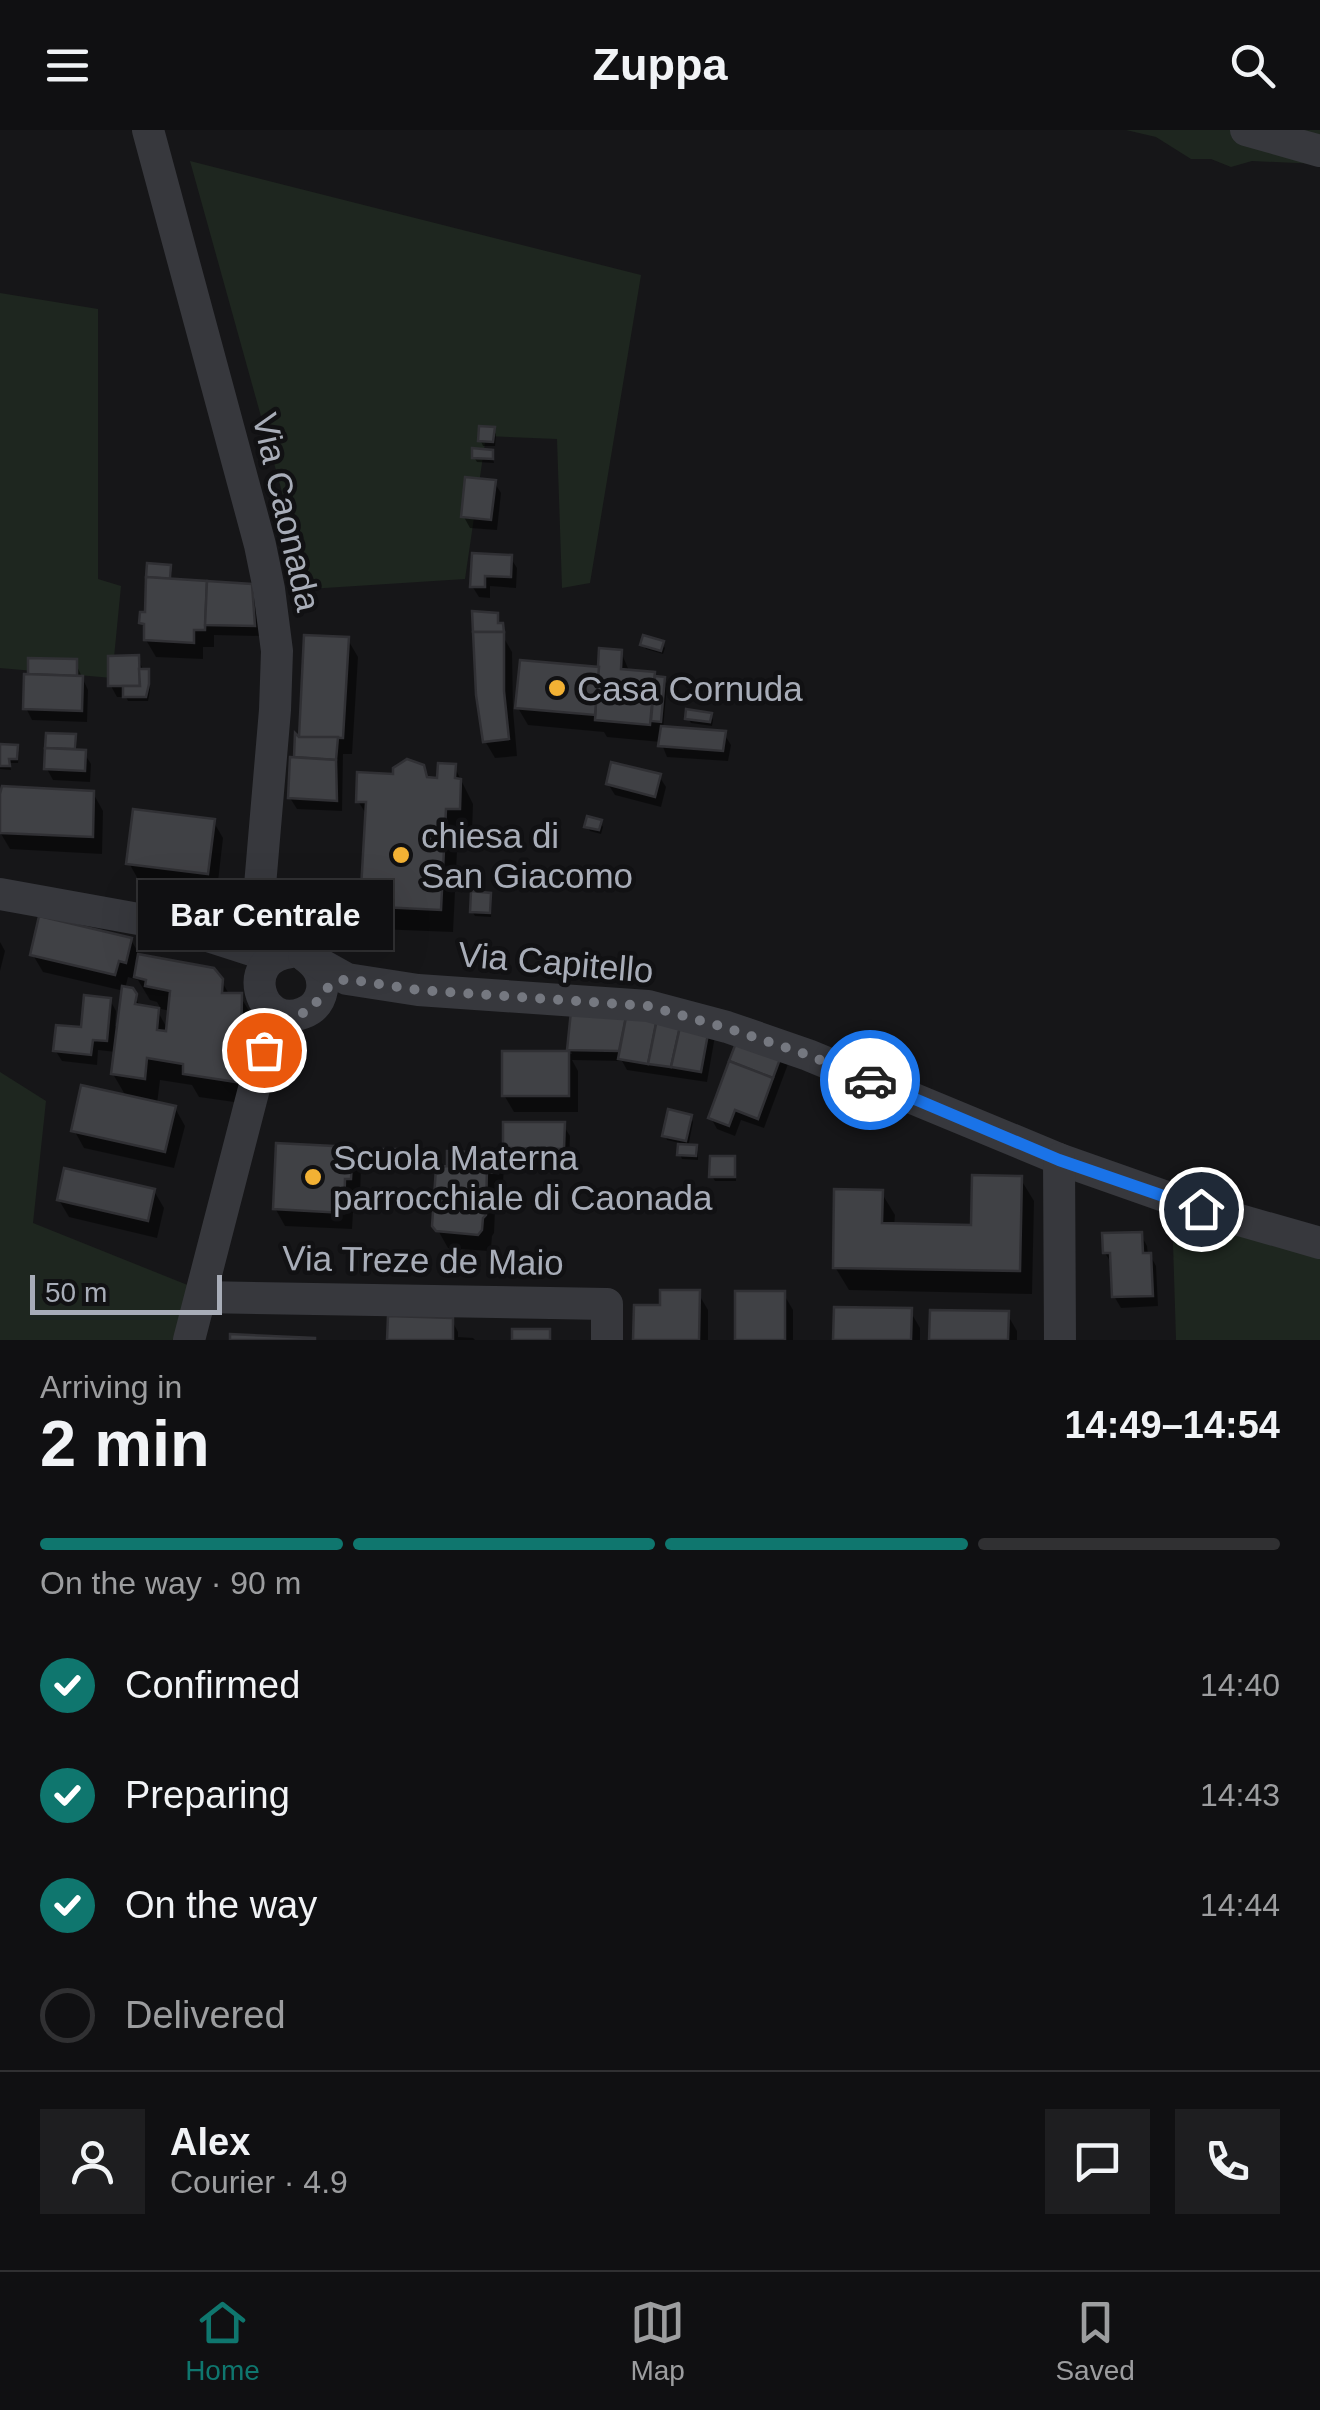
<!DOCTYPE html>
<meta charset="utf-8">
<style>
body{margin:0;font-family:Arial,sans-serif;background:#1e1e20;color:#f1f3f6;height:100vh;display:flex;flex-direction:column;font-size:38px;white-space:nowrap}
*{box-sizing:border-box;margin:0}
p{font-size:32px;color:#9c9d9f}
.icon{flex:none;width:55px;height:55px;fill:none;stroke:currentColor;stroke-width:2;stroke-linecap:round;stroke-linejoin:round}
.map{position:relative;height:1210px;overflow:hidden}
.details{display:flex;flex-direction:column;background:#101012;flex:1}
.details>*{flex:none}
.scale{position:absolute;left:30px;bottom:25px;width:192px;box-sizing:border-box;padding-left:10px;border:5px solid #a8adb8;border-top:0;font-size:28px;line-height:35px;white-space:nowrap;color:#a8adb8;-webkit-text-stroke:8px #111113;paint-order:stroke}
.pin{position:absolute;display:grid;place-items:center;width:85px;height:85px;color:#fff;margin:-42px;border:5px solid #fff;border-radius:50%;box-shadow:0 2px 10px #0007}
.courier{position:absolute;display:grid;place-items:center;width:100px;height:100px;margin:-50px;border:8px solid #1a73e8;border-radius:50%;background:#fff;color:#222;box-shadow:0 2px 12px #0007}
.bubble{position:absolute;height:70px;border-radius:0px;background:#101012;box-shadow:0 10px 40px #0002,0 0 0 2px #303032;font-size:32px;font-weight:600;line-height:70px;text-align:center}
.head em{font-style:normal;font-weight:600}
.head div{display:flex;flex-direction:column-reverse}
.head{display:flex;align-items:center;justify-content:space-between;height:170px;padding:0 40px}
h1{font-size:65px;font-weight:600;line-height:75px}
.bar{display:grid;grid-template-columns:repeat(4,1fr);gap:15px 10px;align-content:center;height:120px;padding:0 40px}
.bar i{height:12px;border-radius:8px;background:#303032}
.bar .on{background:#0f766e}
.bar p{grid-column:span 4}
.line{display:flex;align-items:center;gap:25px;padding:0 40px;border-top:2px solid #303032}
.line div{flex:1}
.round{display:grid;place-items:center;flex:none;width:105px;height:105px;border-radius:0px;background:#1e1e20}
ol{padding:0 40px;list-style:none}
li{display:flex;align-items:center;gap:30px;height:110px}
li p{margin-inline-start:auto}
li .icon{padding:10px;border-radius:50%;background:#0f766e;color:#fff;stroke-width:4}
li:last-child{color:#9c9d9f}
li i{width:55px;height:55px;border:5px solid #303032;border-radius:50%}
header{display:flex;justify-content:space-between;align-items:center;height:130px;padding:0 40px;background:#101012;font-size:45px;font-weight:600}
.tab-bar{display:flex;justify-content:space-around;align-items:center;height:140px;border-top:2px solid #303032;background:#101012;font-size:28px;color:#9c9d9f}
.tab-bar a{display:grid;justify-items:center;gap:5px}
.tab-bar .on{color:#0f766e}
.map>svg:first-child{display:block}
</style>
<header><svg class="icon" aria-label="menu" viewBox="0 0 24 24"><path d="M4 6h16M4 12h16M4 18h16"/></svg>Zuppa<svg class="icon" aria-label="search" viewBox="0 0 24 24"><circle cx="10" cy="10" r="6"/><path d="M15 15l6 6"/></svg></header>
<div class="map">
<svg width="1320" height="1210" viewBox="0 0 1320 1210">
<rect width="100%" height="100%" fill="#161618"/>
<g fill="#1e261f">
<polygon points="1126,0 1320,0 1320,34 1252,31 1231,37 1211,29 1191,29 1156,7"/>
<polygon points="190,31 641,145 590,453 562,458 557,309 486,306 465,449 309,459"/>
<polygon points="0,163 98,179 98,449 121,456 112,548 0,538"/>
<polygon points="0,942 46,971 33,1093 195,1158 180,1210 0,1210"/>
<polygon points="1172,1082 1320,1128 1320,1210 1176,1210"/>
</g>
<g fill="#0007" fill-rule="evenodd">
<polygon points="493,300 496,304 495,316 483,316 481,311"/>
<polygon points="492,322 494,333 477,332 474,327"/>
<polygon points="494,352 501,363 497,400 470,398 464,387"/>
<polygon points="474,426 510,427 517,438 516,458 490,456 490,468 479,467 472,456"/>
<polygon points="169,437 172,442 171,452 250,456 257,468 260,506 214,505 214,517 203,517 203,529 156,527 146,510 147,501 142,493"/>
<polygon points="496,485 499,496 502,496 505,500 505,510 512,522 513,580 517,626 495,628 485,611"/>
<polygon points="348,510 358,527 352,624 343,624 342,681 297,679 290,668 297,608 302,611"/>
<polygon points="662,513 665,518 663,524 646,519 643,515"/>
<polygon points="621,522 630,543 654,545 656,549 664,550 667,554 663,599 724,604 731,615 728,631 667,627 661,612 607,607 604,602 528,595 518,578 600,540"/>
<polygon points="138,528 144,542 147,542 150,546 150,560 148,571 128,571 126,567 117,567 111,556"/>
<polygon points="30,530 75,532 88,560 87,592 32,590 26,578"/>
<polygon points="710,585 713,590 712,596 691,593 688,588"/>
<polygon points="48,605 75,606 77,611 77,622 84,623 91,634 90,652 53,650 47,639"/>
<polygon points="0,617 16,618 19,622 18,633 10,633 11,640 0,639"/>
<polygon points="454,636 473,674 472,702 458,701 453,802 376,799 363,775 368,687 358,671 395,647 422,637 430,650 439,650"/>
<polygon points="659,646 666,657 661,677 615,665 608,654"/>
<polygon points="93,663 103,681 102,724 10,719 0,702"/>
<polygon points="213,691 223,708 217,760 139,751 129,733"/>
<polygon points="600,692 603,697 601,704 590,701 587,696"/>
<polygon points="489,765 492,770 491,787 475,786 472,781"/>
<path d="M131 810 141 827 221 850 230 866H240L254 889 248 974 199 967 192 955 160 950 157 974 175 978 185 996 174 1038 84 1018 74 1000 127 968 113 944 116 922 98 920 97 935 62 931 55 920 83 900 110 870 116 881 115 896 119 897 124 861 43 842 33 825ZM128 847 138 850 150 870 157 872 161 879 171 881 168 900 157 880 141 878 131 860 125 859Z"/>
<polygon points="0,812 5,821 0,841"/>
<polygon points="573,884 669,888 715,906 707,952 627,940 622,931 572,930 578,941 578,982 514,982 504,965 504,924 572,924 570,919"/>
<polygon points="781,923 788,934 764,998 741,990 735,1006 717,999 711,988"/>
<polygon points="690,987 693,992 688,1017 695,1017 698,1022 698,1030 682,1029 680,1024 680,1013 667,1010 665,1005"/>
<polygon points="563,995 570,1006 569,1029 512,1028 506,1017"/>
<polygon points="351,1020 361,1037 360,1066 354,1065 352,1099 285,1096 275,1078"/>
<polygon points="397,1022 399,1033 383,1032 380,1028"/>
<polygon points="497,1025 504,1036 503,1053 494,1053 496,1057 494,1103 492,1106 491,1118 488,1121 448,1118 435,1095"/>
<polygon points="733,1028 736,1033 736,1051 715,1051 712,1046"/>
<polygon points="1020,1048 1034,1071 1032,1164 849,1160 835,1137 881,1062 895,1085 894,1096 974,1097"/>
<polygon points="154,1061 164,1078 157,1108 69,1087 59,1070"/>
<polygon points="1141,1105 1147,1116 1148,1125 1150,1125 1156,1136 1158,1176 1121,1178 1114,1166 1112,1134 1105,1123"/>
<polygon points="698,1163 708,1180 708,1210 635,1210 663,1178"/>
<polygon points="783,1163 793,1180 793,1210 737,1210"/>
<polygon points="910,1181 920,1198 920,1210 835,1210"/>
<polygon points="1007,1184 1017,1201 1017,1210 932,1210"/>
<polygon points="452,1191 458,1202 458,1207 473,1208 475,1210 390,1210"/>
</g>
<g fill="#404145" stroke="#303034" stroke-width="2.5">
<polygon points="479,296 495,297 493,312 478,311"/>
<polygon points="472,318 493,320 493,329 472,328"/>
<polygon points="465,347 496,350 491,390 461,387"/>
<polygon points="472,423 512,425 511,447 485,446 485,457 470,457"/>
<polygon points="147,433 171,435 170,449 146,447"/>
<polygon points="146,447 207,451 205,500 194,500 194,513 144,510 144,494 139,493 140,482 145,482"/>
<polygon points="207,451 252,454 255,496 205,495"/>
<polygon points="472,481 498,483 498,493 503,493 504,502 473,502"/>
<polygon points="473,502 504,502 504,561 509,609 483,612 476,565"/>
<polygon points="304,505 349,507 343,608 299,607"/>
<polygon points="643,505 664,511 661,521 640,515"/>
<polygon points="599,518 622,520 621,539 655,542 650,595 595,590"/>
<polygon points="139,525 140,556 108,556 108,526"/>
<polygon points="28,528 77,529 77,546 28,544"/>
<polygon points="520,530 599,537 595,585 515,578"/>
<polygon points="139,539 149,539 149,554 146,567 123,567 123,556 140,556"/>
<polygon points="24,544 83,546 82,581 23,579"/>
<polygon points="655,546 665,547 661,592 651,591"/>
<polygon points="686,579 712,583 710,592 685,589"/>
<polygon points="661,596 726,601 723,621 658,616"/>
<polygon points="46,603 76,604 75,619 45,618"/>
<polygon points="295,603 299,607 338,607 336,630 294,627"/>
<polygon points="0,614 18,615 17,629 9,629 10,636 0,636"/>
<polygon points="45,618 86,620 85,641 44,639"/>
<polygon points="290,627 336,630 337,671 288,668"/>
<polygon points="407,629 424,635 427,647 437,648 438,633 456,634 455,648 461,649 460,679 446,679 441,780 360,776 366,672 356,672 357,642 393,644 393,638"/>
<polygon points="611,632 661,644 655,667 606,654"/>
<polygon points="2,656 94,661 93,707 0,703 0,664"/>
<polygon points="133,679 215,689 208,744 126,734"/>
<polygon points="587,686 602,690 599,700 584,697"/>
<polygon points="471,761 491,763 490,783 470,782"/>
<polygon points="39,786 132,808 126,833 119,831 115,845 30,825"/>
<polygon points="138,824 214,838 223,849 222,863 242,863 241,923 236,952 183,944 183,934 147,928 145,949 111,944 122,856 133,858 137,864 135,874 159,878 157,900 166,901 170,861 145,856 146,850 134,847"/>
<polygon points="84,865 111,868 107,911 93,910 91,925 53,921 56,895 81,897"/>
<polygon points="571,881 627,882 619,921 567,920"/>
<polygon points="627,882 658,884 648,934 618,929"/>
<polygon points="658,884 682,888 671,937 648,934"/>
<polygon points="682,888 710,893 701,942 671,937"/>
<polygon points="739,905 783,921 773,948 729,931"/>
<rect x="502" y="921" width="67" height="45"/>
<polygon points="729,931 773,948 758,989 735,980 729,996 708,988"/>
<polygon points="81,955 176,976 165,1022 71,1001"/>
<polygon points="668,979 692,985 686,1011 662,1006"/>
<polygon points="503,992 565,992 564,1019 503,1018"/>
<polygon points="276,1013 353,1017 351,1049 345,1049 344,1083 273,1079"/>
<polygon points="678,1014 697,1015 696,1026 677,1025"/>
<polygon points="378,1019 398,1019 398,1029 378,1028"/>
<polygon points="447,1021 499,1023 498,1043 487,1042 487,1037 447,1036"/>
<polygon points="710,1026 735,1026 735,1047 709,1047"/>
<polygon points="447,1036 487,1037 486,1085 483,1088 482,1100 478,1105 436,1101 432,1096 436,1038"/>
<polygon points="64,1038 155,1059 148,1091 57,1070"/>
<polygon points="972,1045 1022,1046 1020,1141 833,1138 834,1059 883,1060 882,1093 971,1095"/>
<polygon points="1142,1102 1143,1123 1151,1123 1153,1166 1112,1167 1110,1123 1103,1123 1102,1103"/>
<polygon points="660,1160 700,1160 699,1210 633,1210 634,1175 660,1175"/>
<rect x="735" y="1161" width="50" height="49"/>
<polygon points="834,1177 912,1178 911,1210 833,1210"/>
<polygon points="930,1180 1009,1181 1008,1210 929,1210"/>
<polygon points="388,1186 453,1188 453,1210 387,1210"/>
<rect x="512" y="1199" width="38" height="11"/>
<polygon points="230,1204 315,1208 315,1210 230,1210"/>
</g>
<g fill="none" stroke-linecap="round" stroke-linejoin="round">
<g stroke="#37383d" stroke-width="32">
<polyline points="148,0 260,415 269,459 277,521 275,580 258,779 264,789 275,826"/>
<polyline points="1246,0 1320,21"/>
<polyline points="0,764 177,796 273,827"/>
<path d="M291 822C238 828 259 901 303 883 314 879 320 871 322 860 324 844 317 835 305 826"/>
<polyline points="304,825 347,849 418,860 648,876 727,897 808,925 1059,1029 1201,1079 1320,1113"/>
<polyline points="1059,1029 1060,1210"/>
<polyline points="201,1167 607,1174 607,1210"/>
<polyline points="189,1210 264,920 270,878"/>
</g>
</g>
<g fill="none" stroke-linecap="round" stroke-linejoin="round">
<polyline stroke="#757880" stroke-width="10" stroke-dasharray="0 18" points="264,920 297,886 311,879 330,855 346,849 418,860 648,876 727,898 808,925 870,950"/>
<polyline stroke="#1a73e8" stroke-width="12" points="870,950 1059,1030 1201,1079"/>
</g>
<g fill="#f2b134" stroke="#111113" stroke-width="4">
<circle cx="557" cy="558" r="10"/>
<circle cx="401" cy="725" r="10"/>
<circle cx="313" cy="1047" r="10"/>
</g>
<g text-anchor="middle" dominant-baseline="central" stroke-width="9" stroke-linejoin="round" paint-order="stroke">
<g font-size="35" fill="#a8adb8" stroke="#111113">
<text transform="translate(287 382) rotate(77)">Via Caonada</text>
<text transform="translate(556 832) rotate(5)">Via Capitello</text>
<text transform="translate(423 1130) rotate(1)">Via Treze de Maio</text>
</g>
<g font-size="35" fill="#a8adb8" stroke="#111113" text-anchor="start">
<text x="577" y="558">Casa Cornuda</text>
<text x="421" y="705">chiesa di<tspan x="421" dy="40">San Giacomo</tspan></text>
<text x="333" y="1027">Scuola Materna<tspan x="333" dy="40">parrocchiale di Caonada</tspan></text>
</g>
</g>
</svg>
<div class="scale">50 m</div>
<div class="pin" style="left:264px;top:920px;background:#ea580c"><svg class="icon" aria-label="bag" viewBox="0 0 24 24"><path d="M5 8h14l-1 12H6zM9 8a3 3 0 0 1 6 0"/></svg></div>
<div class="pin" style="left:1201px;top:1079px;background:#1f2937"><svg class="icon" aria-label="home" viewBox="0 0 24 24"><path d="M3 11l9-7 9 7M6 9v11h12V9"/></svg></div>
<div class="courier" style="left:870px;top:950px"><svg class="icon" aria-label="car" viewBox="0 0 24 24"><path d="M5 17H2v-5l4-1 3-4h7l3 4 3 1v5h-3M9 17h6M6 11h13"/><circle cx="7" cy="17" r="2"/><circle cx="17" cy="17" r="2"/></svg></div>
<div class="bubble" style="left:138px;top:750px;width:255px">Bar Centrale</div>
</div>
<section class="details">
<div class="head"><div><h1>2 min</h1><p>Arriving in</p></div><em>14:49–14:54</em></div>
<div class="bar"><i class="on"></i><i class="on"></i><i class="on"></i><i></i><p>On the way · 90 m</p></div>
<ol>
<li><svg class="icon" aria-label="check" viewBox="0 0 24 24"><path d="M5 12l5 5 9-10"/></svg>Confirmed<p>14:40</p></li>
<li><svg class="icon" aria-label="check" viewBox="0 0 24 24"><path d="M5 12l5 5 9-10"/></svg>Preparing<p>14:43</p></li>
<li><svg class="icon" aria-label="check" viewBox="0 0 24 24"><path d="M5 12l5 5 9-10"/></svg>On the way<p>14:44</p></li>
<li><i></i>Delivered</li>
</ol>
<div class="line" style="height:180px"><a class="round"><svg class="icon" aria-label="person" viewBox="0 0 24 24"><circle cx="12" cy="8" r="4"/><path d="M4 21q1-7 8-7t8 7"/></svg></a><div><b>Alex</b><p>Courier · 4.9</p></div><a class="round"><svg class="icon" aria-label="chat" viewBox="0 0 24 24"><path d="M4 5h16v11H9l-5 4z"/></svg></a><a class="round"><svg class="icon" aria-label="phone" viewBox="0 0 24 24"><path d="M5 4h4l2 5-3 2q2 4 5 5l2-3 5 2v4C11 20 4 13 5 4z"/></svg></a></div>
</section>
<nav class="tab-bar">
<a class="on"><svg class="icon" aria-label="home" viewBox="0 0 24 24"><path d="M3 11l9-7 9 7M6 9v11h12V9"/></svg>Home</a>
<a><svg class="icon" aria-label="map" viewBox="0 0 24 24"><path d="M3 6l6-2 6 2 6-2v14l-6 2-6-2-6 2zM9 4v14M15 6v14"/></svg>Map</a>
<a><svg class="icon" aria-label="saved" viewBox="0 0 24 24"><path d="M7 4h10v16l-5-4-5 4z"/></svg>Saved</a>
</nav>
